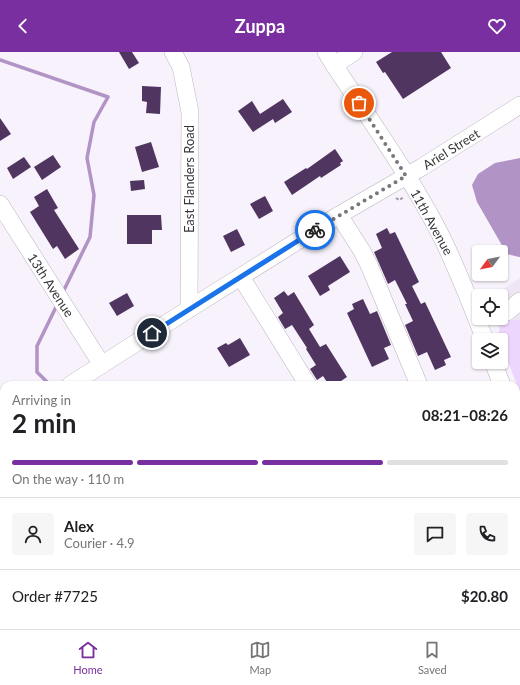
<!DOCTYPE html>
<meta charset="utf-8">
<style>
body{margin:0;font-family:Lato,sans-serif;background:#f6f6f6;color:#202124;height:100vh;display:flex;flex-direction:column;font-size:15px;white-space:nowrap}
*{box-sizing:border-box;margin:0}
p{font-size:13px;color:#757577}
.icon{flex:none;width:22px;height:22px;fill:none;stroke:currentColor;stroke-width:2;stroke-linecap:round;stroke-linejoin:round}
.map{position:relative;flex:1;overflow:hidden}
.sheet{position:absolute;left:0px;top:329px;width:520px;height:248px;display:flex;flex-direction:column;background:#fff;border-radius:12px 12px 0 0;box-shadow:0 1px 3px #0004}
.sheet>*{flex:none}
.needle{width:26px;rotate:238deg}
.fabs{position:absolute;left:472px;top:193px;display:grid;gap:8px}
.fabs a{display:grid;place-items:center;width:36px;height:36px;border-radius:4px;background:#fff;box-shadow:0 1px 3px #0004;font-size:20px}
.pin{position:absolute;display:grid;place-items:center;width:34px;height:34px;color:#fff;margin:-17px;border:2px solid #fff;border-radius:50%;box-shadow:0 1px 4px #0007}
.courier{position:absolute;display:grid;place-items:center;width:40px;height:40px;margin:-20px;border:3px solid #1a73e8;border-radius:50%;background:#fff;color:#222;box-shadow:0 1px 5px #0007}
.headline em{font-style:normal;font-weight:700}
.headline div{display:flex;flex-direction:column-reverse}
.headline{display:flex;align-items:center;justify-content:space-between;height:68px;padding:0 12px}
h1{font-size:26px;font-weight:700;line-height:30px}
.bar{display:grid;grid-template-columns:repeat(4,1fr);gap:6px 4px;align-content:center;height:48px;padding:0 12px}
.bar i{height:5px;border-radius:3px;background:#e0e0e0}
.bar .selected{background:#7a2fa1}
.bar p{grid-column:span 4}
.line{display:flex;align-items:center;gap:10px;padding:0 12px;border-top:1px solid #e0e0e0}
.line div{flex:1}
.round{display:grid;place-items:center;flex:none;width:42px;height:42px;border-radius:4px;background:#f6f6f6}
header{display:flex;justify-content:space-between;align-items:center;height:52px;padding:0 12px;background:#7a2fa1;color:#fff;font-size:18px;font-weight:700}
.dock{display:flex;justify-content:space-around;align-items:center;height:56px;border-top:1px solid #e0e0e0;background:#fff;font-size:11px;color:#757577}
.dock a{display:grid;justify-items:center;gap:2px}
.dock .selected{color:#7a2fa1}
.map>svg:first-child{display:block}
</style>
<header><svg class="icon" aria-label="back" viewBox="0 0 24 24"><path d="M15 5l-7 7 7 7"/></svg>Zuppa<svg class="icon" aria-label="heart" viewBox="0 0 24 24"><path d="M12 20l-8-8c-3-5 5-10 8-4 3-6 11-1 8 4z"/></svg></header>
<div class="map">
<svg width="520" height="577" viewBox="0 0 520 577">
<rect width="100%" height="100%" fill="#f7f2fb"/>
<polygon fill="#efe6f5" points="520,226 520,331 495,266 501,266 501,244 492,244"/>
<polygon fill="#edd6fd" points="507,268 518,268 520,269 520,341 501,291 501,288 500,288 498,282 501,272"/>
<polygon fill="#b193c6" points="520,106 520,205 519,205 507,202 477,150 472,133 478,122 495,111"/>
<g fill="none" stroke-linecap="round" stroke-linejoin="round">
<g stroke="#b193c6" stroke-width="3.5">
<polyline points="0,8 108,45 94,70 87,106 94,143 90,185 62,242"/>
<polyline points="50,333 37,320 37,294 57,253"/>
<polyline points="95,577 96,573"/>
</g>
</g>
<g fill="#503561">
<polygon points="119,0 132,0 139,11 129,17"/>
<polygon points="392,0 441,0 451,16 403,47 385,20 383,21 376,10"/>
<polygon points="142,34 161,35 160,62 146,61 147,50 142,49"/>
<polygon points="283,47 292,60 275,71 273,67 253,80 238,59 252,49 260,62"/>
<polygon points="0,66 11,82 0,89"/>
<polygon points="151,90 159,115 142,120 135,95"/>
<polygon points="335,97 343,109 340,111 341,113 321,126 320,124 292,143 284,130 306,116 307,117"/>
<polygon points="53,103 61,115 42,128 34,115"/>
<polygon points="24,105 31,115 13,127 7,116"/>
<polygon points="144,128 145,137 131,139 130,129"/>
<polygon points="47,137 58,156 54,158 79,197 65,207 57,194 53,197 30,160 39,154 34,145"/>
<polygon points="265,144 273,159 259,167 250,152"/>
<polygon points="127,163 161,163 162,178 152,178 152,192 127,192"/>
<polygon points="387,176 390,182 395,180 419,230 412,234 421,252 425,250 451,305 444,308 446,313 435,318 427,300 418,304 405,273 413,269 405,252 407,252 395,228 388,232 374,200 382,196 376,182"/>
<polygon points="237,177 245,193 231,200 223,184"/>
<polygon points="340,204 350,220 328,234 330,238 320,244 308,224"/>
<polygon points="284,239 288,244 294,240 314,273 309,277 320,295 326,292 347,325 341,329 344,333 329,333 323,324 317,328 310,317 316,313 306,297 307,296 292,273 285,277 278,265 283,261 274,246"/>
<polygon points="127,241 134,254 117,264 109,251"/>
<polygon points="363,247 370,262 377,259 391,293 384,296 389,307 372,315 347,261 354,257 352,252"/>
<polygon points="240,286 250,303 229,315 217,296 226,291 228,293"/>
</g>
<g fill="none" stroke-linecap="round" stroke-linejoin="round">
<defs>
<g id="minor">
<polyline points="173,0 181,15 190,60 189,257"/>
<path d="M326 0C363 59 405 115 437 176 456 212 470 250 485 288"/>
<polyline points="334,13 354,0"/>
<polyline points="0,152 102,313"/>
<polyline points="339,163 362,199 369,213 419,333"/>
<polyline points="241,225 308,333"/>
<polyline points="501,261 507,260 520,249"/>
<polyline points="493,310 502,333"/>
<polyline points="70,333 189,257 339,163 422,115 520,53"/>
<polyline points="516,368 520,378"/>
<polyline points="0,377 4,375"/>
<polyline points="516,432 520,429"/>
<polyline points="516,483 520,481"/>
<polyline points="516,505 520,512"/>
</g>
</defs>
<use href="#minor" stroke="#bab5bd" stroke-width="18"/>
<polyline stroke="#9e9aa1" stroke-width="2" stroke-dasharray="3 2" stroke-linecap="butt" points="396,146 399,148 404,145"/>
<use href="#minor" stroke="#fff" stroke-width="17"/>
</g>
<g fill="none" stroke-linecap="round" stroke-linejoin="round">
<polyline stroke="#7a777c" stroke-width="4" stroke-dasharray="0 7.2" points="315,178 406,124 359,51"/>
<polyline stroke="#1a73e8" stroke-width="5" points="152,281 315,178"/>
</g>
<g text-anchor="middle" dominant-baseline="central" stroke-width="4" stroke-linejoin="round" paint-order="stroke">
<g font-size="13" fill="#373538" stroke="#fff">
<text transform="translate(451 97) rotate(-32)">Ariel Street</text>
<text transform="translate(189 127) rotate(-90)">East Flanders Road</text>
<text transform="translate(432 170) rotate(61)">11th Avenue</text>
<text transform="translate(51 233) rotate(57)">13th Avenue</text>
</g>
</g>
</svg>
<div class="fabs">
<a><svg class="needle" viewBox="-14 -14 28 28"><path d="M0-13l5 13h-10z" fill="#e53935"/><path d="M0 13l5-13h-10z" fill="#757577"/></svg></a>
<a><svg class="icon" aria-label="locate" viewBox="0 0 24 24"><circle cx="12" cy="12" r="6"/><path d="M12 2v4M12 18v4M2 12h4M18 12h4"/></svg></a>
<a><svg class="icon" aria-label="layers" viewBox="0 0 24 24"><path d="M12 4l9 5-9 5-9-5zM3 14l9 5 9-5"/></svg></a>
</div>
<div class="pin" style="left:359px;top:51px;background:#ea580c"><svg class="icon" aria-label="bag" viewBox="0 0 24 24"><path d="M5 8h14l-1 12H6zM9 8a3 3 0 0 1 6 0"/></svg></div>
<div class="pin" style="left:152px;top:281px;background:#1f2937"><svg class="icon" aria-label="home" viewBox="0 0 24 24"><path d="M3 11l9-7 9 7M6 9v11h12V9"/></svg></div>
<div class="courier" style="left:315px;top:178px"><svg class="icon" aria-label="bike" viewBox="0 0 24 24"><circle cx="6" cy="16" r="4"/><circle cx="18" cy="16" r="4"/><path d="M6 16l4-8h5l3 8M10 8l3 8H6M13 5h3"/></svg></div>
<section class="sheet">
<div class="headline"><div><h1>2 min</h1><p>Arriving in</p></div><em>08:21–08:26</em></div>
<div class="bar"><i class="selected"></i><i class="selected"></i><i class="selected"></i><i></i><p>On the way · 110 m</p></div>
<div class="line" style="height:72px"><a class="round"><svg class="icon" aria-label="person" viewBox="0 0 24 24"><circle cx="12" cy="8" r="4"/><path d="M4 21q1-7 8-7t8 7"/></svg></a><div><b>Alex</b><p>Courier · 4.9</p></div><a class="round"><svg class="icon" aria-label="chat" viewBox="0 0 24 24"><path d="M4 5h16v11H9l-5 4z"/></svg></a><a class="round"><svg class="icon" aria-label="phone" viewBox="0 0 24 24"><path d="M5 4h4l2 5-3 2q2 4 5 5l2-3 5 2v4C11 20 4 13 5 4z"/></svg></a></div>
<div class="line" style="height:52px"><div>Order #7725</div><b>$20.80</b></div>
</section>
</div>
<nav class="dock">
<a class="selected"><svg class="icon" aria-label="home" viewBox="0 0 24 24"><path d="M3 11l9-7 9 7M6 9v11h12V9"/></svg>Home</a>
<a><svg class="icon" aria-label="map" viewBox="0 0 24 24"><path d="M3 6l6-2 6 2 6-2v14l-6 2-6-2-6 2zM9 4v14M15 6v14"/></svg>Map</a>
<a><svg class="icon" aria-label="saved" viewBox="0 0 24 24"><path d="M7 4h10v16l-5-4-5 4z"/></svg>Saved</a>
</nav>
